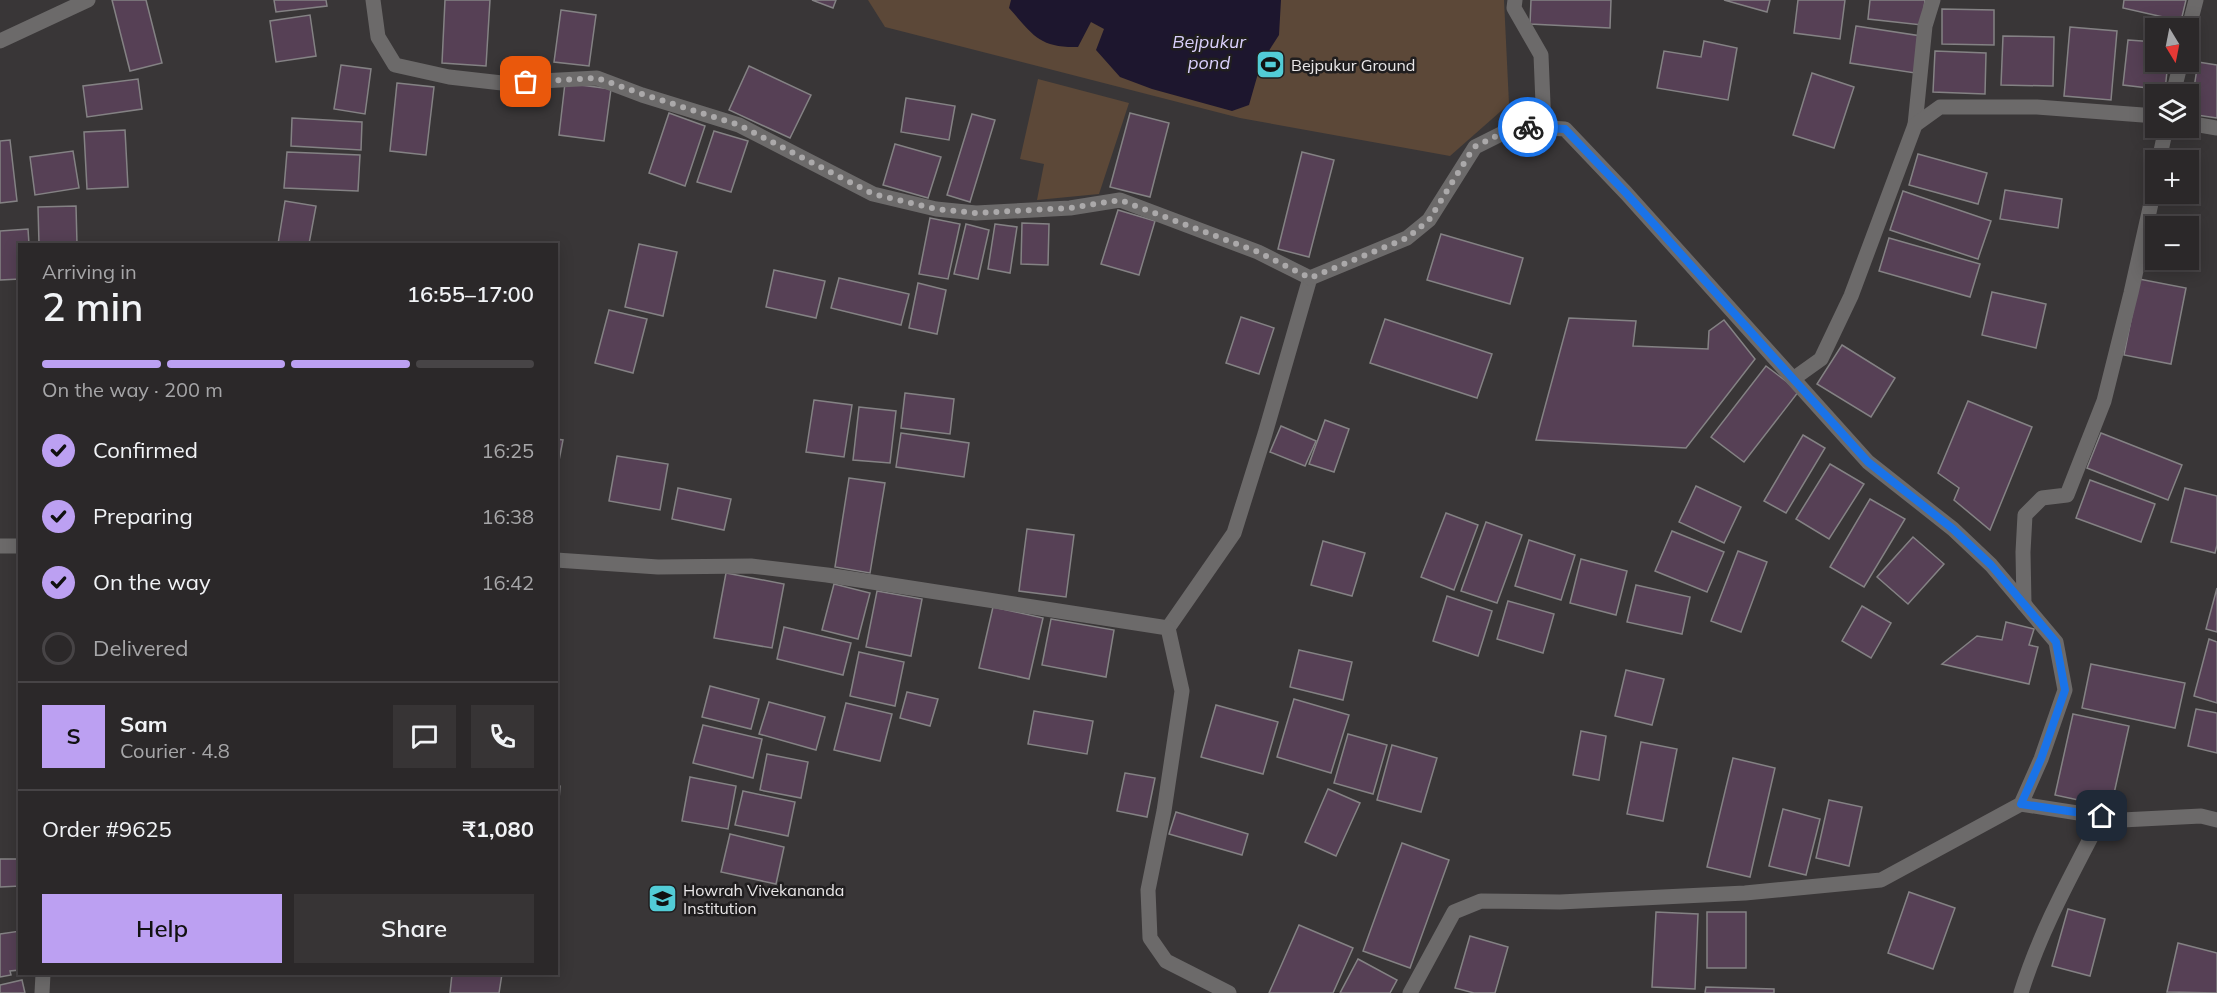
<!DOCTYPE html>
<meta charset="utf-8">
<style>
body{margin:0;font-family:Mulish,sans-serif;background:#373435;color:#f1f3f6;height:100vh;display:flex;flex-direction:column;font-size:22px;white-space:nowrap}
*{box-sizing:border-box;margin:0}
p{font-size:20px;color:#a6a6a8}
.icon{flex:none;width:33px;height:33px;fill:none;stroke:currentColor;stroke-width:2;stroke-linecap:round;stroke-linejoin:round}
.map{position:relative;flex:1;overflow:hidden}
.panel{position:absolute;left:18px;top:243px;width:540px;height:732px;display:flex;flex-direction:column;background:#2b2829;border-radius:0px;box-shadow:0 3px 15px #0003,0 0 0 2px #474446}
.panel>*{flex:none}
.needle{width:39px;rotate:170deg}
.fabs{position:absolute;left:2145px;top:18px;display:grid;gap:12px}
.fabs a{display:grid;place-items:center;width:54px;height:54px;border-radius:0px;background:#2b2829;box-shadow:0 3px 15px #0003,0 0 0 2px #474446;font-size:30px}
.pin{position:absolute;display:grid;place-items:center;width:51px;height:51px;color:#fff;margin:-26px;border-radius:12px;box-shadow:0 3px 9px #0006}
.courier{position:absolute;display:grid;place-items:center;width:60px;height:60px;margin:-30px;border:4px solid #1a73e8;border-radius:50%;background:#fff;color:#222;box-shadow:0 2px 8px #0007}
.headline em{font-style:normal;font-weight:600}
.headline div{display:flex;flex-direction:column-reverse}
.headline{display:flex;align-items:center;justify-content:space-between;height:102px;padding:0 24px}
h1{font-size:39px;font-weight:600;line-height:45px}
.bar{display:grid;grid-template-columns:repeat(4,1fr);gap:9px 6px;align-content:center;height:72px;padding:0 24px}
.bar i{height:8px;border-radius:4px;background:#474446}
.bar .selected{background:#bca0f2}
.bar p{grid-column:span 4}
.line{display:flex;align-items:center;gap:15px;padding:0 24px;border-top:2px solid #474446}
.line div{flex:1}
.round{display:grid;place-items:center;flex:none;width:63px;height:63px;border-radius:0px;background:#373435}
ol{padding:0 24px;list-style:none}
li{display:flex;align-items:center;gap:18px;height:66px}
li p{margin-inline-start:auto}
li .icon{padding:6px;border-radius:50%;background:#bca0f2;color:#111;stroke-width:4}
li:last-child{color:#a6a6a8}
li i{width:33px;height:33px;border:3px solid #474446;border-radius:50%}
.button{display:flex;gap:12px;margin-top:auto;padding:12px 24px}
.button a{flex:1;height:69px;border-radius:0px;background:#bca0f2;color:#111;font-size:24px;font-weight:600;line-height:69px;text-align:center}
.button a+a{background:#373435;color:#f1f3f6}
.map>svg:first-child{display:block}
</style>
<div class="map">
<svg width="2217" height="993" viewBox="0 0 2217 993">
<rect width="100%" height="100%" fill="#393637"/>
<g fill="#5c4838">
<polygon points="868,0 1504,0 1509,104 1450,156 1240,118 885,27"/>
<polygon points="1038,79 1129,103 1099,194 1037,200 1044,164 1020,159"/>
</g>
<path fill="#1d162e" d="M1011 0H1281L1279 35 1261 63 1249 105 1232 111 1152 89 1120 77 1096 50 1104 29 1091 22 1078 47C1039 48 1033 35 1009 8Z"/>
<g fill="#564055" stroke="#848284" stroke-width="1.5">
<polygon points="112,0 146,0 162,63 130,71"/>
<polygon points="274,0 326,0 327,6 276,12"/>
<polygon points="445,0 490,0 486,66 442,63"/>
<polygon points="812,0 836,0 833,8"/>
<polygon points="1531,0 1611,0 1610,28 1530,24"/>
<polygon points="1724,0 1770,0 1767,12"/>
<polygon points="1798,0 1845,0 1840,39 1794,33"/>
<polygon points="1870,0 1925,0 1922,25 1868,19"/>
<polygon points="2124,0 2186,0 2181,21 2123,8"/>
<polygon points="1942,9 1994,10 1994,45 1942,44"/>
<polygon points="561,10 596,15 589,66 554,62"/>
<polygon points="310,15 316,56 276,62 270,21"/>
<polygon points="1856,26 1921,36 1915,73 1850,63"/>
<polygon points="2070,27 2117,31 2111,100 2064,96"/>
<polygon points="2003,36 2054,37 2053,86 2001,85"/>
<polygon points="2128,40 2156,42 2156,62 2168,62 2165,90 2123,85"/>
<polygon points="1704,41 1737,48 1728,100 1657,88 1664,51 1701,57"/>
<polygon points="1935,51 1986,53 1985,94 1933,92"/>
<polygon points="2198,62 2217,65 2217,118 2190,114"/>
<polygon points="341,65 371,69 365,114 334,109"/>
<polygon points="749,66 811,95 790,138 729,110"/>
<polygon points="1812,73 1854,87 1834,148 1793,135"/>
<polygon points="138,79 142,109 87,117 83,86"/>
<polygon points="397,83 434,87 426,155 390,151"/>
<polygon points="565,83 611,89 604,141 559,135"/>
<polygon points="906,98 955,106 949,140 901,132"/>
<polygon points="669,113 705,126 685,186 649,173"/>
<polygon points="1130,113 1169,123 1150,197 1110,187"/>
<polygon points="972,114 995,120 970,202 947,195"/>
<polygon points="292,118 362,122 361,150 291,146"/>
<polygon points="125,130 128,187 87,189 84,132"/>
<polygon points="714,131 748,141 731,192 697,182"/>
<polygon points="10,140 17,201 0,203 0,141"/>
<polygon points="895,144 941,157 928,198 883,185"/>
<polygon points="73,151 79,188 35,195 30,157"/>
<polygon points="287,152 360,155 358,191 284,188"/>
<polygon points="1302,152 1334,160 1309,257 1278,249"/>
<polygon points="1918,154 1987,173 1978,204 1909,185"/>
<polygon points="2005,190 2062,199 2058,228 2000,219"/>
<polygon points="1903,191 1991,221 1978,259 1890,230"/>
<polygon points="285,201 316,206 309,244 278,244"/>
<polygon points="76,206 77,244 39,244 38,207"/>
<polygon points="1118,210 1155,221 1139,275 1101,264"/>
<polygon points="930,218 960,224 948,279 919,274"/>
<polygon points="1022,223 1049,224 1048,265 1021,264"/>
<polygon points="966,224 989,230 978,279 954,274"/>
<polygon points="995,224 1017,227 1010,273 988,269"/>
<polygon points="28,229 29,244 20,244 20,279 0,280 0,231"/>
<polygon points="1441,234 1523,258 1510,304 1427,280"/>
<polygon points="1889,238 1980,264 1970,297 1879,271"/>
<polygon points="639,244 677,252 663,316 625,307"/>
<polygon points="774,270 825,281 816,318 766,307"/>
<polygon points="839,278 909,294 901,325 831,308"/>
<polygon points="2139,279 2186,288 2171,364 2124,355"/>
<polygon points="918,283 946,290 937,334 909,328"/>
<polygon points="1992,292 2046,304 2036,348 1982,335"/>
<polygon points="609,310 647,319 633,373 595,363"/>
<polygon points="1241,317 1274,328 1259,374 1226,363"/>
<polygon points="1569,318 1636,321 1633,346 1708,349 1709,331 1724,320 1755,359 1686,448 1536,440"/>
<polygon points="1385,319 1492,354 1477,398 1370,363"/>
<polygon points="1842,345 1895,378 1871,417 1817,384"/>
<polygon points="1766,366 1799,391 1744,462 1711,437"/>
<polygon points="905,393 954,399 950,434 901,428"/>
<polygon points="814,400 852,405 844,457 806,452"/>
<polygon points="1968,401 2032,427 1990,530 1954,500 1959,488 1938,473"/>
<polygon points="859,407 896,411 890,463 853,460"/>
<polygon points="1325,420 1349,429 1334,472 1309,464"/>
<polygon points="1281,426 1316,441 1305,466 1270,452"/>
<polygon points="901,433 969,443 964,477 896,467"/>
<polygon points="2101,433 2182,465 2168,500 2087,468"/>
<polygon points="1803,435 1825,448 1786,513 1764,501"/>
<polygon points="556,439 563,440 556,476"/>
<polygon points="617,456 668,464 660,510 609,501"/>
<polygon points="1830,464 1864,484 1829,539 1796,519"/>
<polygon points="849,478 885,483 870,573 835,567"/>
<polygon points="2090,480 2155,504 2141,542 2076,518"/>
<polygon points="1696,486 1741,507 1724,543 1679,522"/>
<polygon points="678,488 731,499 724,530 672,519"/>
<polygon points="2185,488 2217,496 2217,545 2215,553 2171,542"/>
<polygon points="1870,499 1905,519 1864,587 1830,567"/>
<polygon points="1446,513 1478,525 1454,590 1421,577"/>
<polygon points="1486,522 1522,535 1497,603 1461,591"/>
<polygon points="1027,529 1074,535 1066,597 1019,591"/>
<polygon points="1672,531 1724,552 1707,592 1655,571"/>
<polygon points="1913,537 1944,564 1908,604 1877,577"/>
<polygon points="1529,540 1575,555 1561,600 1515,586"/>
<polygon points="1323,541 1365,553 1352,596 1311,585"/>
<polygon points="1738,551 1767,562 1741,632 1711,621"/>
<polygon points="1581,559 1627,571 1616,615 1570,603"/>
<polygon points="726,573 784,584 772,648 714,638"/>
<polygon points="834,584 870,593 858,639 822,630"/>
<polygon points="1636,585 1690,597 1682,634 1627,622"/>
<polygon points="2217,588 2217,632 2206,629"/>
<polygon points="877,591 922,599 911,656 866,647"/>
<polygon points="1447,596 1492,611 1478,656 1433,641"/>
<polygon points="1508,601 1554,614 1543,653 1497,639"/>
<polygon points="1862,606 1891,623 1871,658 1842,641"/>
<polygon points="993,607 1043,618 1029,679 979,668"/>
<polygon points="1051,619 1114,630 1106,677 1042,665"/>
<polygon points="2006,622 2034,629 2029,645 2038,647 2029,684 1942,664 1977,636 2002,640"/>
<polygon points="784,627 851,643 843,675 777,659"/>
<polygon points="2209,639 2217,642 2217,703 2194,696"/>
<polygon points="1299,650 1352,662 1343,700 1290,687"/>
<polygon points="859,652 904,662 895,706 850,696"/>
<polygon points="2091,664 2185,683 2175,728 2082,708"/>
<polygon points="1626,670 1664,679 1652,725 1615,716"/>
<polygon points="710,686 759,699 751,729 702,717"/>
<polygon points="907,692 938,699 930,726 900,718"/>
<polygon points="1294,699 1349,715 1331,773 1277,757"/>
<polygon points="769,702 825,717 816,750 759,734"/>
<polygon points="846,703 892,714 880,761 834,750"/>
<polygon points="1216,705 1278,722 1263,774 1201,757"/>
<polygon points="2196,709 2217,713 2217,753 2188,746"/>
<polygon points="1034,711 1093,721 1087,754 1028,744"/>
<polygon points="2073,714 2129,726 2111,807 2055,795"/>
<polygon points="703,725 762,739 753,778 693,763"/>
<polygon points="1581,731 1606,736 1599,780 1573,775"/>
<polygon points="1348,734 1387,745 1373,794 1334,783"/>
<polygon points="1641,742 1677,749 1663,821 1627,814"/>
<polygon points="1392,745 1437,758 1421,812 1377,800"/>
<polygon points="767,754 808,762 801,798 760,790"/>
<polygon points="1733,758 1775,768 1750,877 1707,867"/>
<polygon points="1125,773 1155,778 1147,817 1117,811"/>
<polygon points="690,777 736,786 728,829 682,821"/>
<polygon points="556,785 560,786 556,841"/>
<polygon points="1328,789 1360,803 1336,856 1305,842"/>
<polygon points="743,791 795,802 788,836 735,825"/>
<polygon points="1829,800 1862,807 1849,866 1816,858"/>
<polygon points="1783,809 1820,819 1806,875 1769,866"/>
<polygon points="1176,812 1248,834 1242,855 1169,834"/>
<polygon points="730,834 784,847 776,884 721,872"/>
<polygon points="1402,843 1449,860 1410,968 1363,951"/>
<polygon points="0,859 20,859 20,886 0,887"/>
<polygon points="1909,892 1955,908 1933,969 1888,953"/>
<polygon points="2068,909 2105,919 2090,976 2052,966"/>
<polygon points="1656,912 1698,914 1695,989 1652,987"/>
<rect x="1707" y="912" width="39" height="56"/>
<polygon points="1299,925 1353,948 1333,993 1269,993"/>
<polygon points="20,931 20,970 10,971 11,975 0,977 0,934"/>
<polygon points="1470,936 1508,947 1495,993 1474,993 1455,988"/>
<polygon points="2178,943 2217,953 2217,993 2167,992"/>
<polygon points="1358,959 1397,980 1390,993 1340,993"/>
<polygon points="452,974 502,974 499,993 450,993"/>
<polygon points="22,980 25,993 0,993 0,985"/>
<polygon points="1706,987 1774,989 1774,993 1705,993"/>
</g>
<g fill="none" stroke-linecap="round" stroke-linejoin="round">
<g stroke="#6c6a6a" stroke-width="15">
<polyline points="373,0 378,37 395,65 449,77 502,83 597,78 642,95 739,125 873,194 936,209 976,213 1070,208 1120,200 1258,252 1310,278 1265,434 1234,533 1168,628"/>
<polyline points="1515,0 1514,8 1541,55 1544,128"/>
<polyline points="2188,31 2196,0"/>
<polyline points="0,41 88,0"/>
<polyline points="2173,94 2181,62"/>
<polyline points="2188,123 2217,128"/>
<polyline points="1915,125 1925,26 1933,0"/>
<polyline points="2159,160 2166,128"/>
<polyline points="1310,278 1407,238 1429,220 1475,147 1517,126 1565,129 1626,193 1868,462 1953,529 1991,565 2056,642 2065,690 2041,759 2021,804 1881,880 1745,893 1560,902 1481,901 1454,912 1410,993"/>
<polyline points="1793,379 1821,359 1851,296 1915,125 1940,107 2037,107 2156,116"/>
<polyline points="0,546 20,546"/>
<polyline points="556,560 658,567 751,566 827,575 1168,628 1182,691 1164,811 1148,890 1150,938 1166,961 1229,993"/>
<polyline points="2024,604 2023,552 2025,515 2042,498 2067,495 2104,401 2131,293 2156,181"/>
<polyline points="2021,804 2122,820 2201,816 2217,820"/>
<polyline points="42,993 43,974"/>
<path d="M2021 993C2040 931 2072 874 2102 816"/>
</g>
</g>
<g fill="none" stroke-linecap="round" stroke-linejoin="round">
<polyline stroke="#aba9aa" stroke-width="6" stroke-dasharray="0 10.8" points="526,82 597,78 642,94 739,125 873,194 936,209 976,213 1070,208 1120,200 1258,252 1310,278 1407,238 1429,220 1474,147 1517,126 1528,127"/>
<polyline stroke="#1a73e8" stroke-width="8" points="1528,127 1565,129 1626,193 1868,462 1953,529 1991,565 2056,642 2065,690 2041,759 2021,804 2102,816"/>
</g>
<defs>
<symbol id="stadium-square" viewBox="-11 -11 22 22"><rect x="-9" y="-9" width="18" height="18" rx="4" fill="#52ccd6" stroke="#201e1f"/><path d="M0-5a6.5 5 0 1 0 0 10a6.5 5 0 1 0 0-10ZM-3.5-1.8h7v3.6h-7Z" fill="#111"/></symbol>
<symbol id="school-square" viewBox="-11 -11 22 22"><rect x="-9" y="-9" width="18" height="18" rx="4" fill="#52ccd6" stroke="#201e1f"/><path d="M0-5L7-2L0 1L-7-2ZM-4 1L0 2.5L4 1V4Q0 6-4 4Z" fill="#111"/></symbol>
</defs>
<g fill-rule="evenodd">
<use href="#stadium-square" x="1254" y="48" width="33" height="33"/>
<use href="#school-square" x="646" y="882" width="33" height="33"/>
</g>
<g text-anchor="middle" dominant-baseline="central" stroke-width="5" stroke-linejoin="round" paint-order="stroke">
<g font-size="16" fill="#e9e7e8" stroke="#201e1f" text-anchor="start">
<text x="1291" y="65">Bejpukur Ground</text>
<text x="683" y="890">Howrah Vivekananda<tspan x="683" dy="18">Institution</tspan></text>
</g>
<g font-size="18" font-style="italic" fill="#dbd1fd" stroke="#201e1f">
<text x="1209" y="41">Bejpukur<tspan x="1209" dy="21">pond</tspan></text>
</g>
</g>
</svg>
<div class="fabs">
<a><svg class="needle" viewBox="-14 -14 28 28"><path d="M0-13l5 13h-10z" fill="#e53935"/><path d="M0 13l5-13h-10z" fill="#a6a6a8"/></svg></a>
<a><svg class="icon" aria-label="layers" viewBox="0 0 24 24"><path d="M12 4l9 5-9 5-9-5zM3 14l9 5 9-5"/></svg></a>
<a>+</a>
<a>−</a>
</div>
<div class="pin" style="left:526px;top:82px;background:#ea580c"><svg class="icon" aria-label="bag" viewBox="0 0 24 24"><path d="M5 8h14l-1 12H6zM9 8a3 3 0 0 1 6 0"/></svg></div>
<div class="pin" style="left:2102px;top:816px;background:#1f2937"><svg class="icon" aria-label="home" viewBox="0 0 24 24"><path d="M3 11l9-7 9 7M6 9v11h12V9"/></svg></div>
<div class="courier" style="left:1528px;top:127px"><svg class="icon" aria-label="bike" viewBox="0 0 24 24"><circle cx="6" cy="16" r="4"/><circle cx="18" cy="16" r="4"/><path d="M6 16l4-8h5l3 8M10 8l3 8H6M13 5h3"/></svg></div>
<section class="panel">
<div class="headline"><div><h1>2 min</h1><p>Arriving in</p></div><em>16:55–17:00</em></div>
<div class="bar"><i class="selected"></i><i class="selected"></i><i class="selected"></i><i></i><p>On the way · 200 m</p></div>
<ol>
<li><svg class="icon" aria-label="check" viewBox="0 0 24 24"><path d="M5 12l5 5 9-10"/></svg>Confirmed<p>16:25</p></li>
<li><svg class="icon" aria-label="check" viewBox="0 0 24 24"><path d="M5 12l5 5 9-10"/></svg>Preparing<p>16:38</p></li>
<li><svg class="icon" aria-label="check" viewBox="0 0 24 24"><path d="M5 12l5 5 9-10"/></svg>On the way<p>16:42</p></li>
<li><i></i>Delivered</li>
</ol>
<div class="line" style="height:108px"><b class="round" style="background:#bca0f2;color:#111">S</b><div><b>Sam</b><p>Courier · 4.8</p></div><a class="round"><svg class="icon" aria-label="chat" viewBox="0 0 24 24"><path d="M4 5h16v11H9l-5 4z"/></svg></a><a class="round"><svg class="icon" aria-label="phone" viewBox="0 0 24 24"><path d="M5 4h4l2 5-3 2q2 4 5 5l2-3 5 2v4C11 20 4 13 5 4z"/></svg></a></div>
<div class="line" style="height:78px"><div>Order #9625</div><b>₹1,080</b></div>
<div class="button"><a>Help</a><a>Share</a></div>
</section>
</div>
